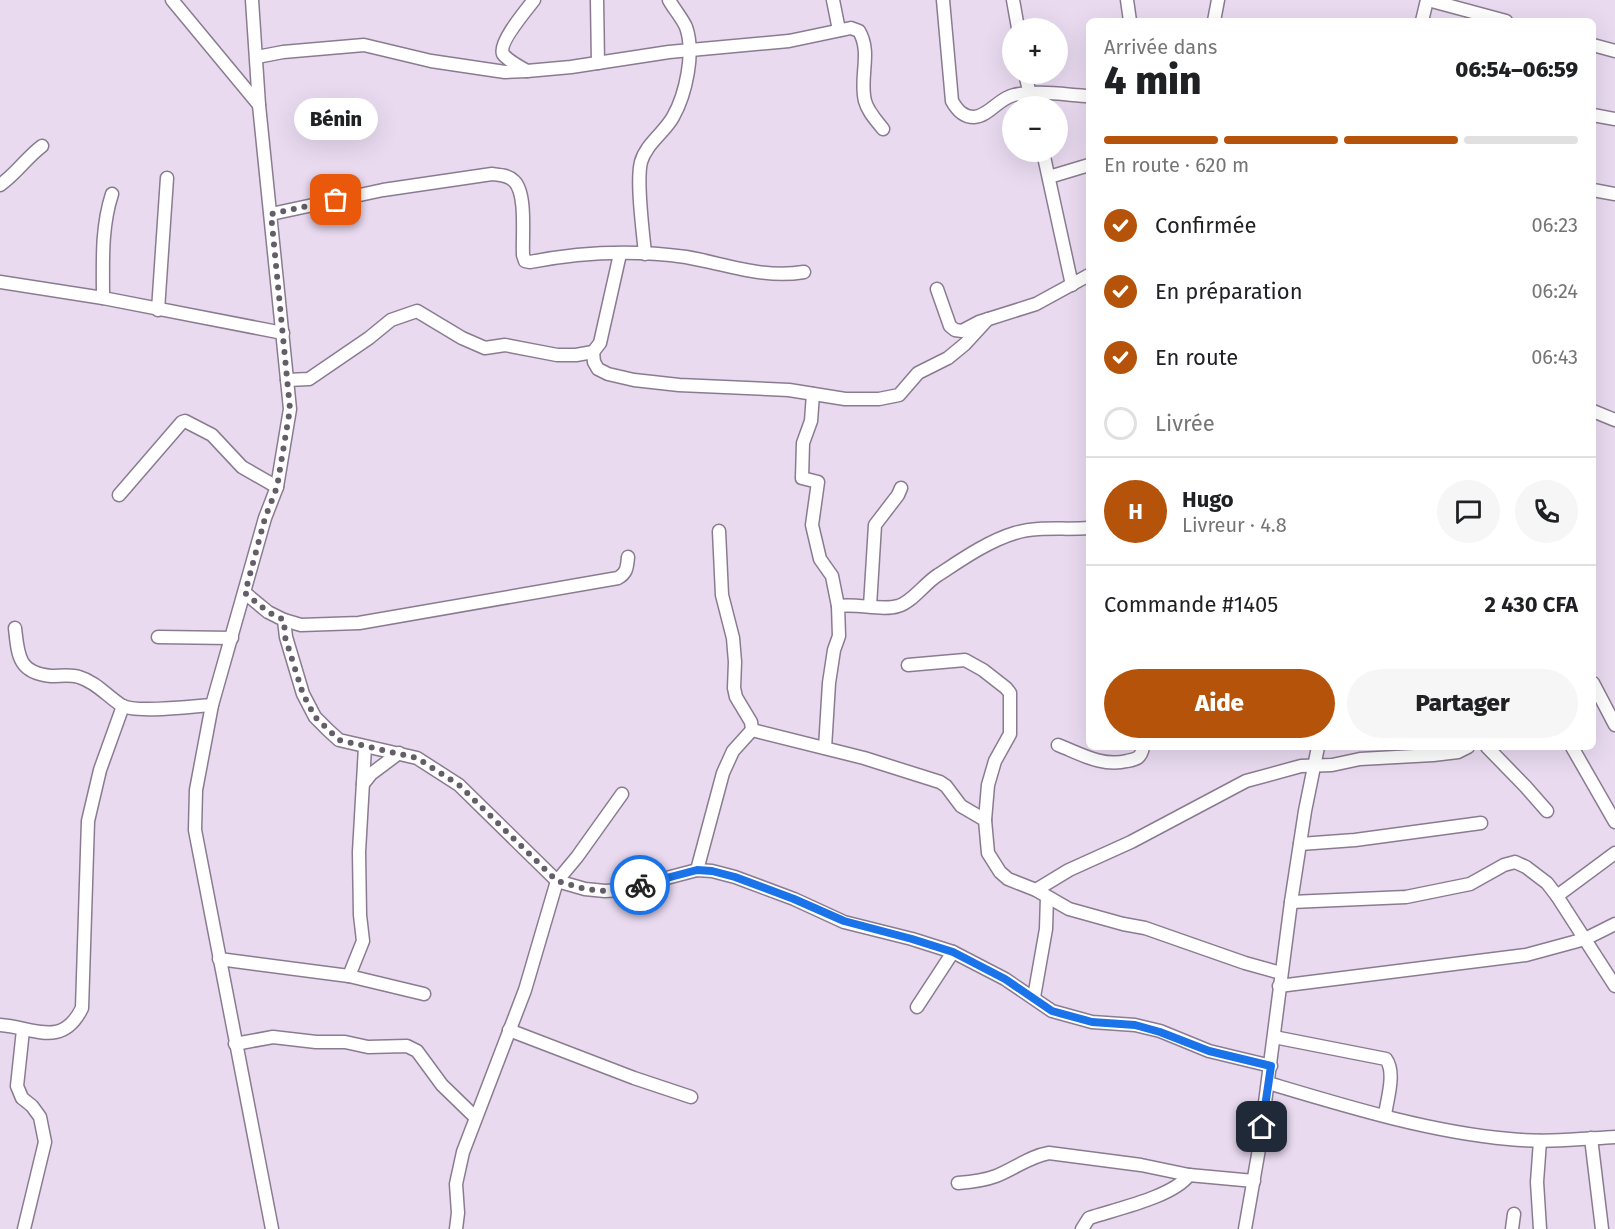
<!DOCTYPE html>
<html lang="fr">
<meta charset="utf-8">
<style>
body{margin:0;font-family:"Fira Sans",sans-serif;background:#f6f6f6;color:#202124;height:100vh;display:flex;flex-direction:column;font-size:22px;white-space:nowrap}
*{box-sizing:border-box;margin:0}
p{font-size:20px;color:#757577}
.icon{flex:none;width:33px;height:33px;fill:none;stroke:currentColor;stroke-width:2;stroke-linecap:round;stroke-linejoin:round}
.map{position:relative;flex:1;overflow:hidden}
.panel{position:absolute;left:1086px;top:18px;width:510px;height:732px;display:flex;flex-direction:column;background:#fff;border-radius:9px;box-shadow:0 6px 24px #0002}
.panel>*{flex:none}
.fabs{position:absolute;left:1002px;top:18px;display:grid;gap:12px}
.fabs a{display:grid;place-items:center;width:66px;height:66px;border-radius:50%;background:#fff;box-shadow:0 6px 24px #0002;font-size:30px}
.pin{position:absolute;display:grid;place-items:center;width:51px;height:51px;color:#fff;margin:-26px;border-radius:12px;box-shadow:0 3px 9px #0006}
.courier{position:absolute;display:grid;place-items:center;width:60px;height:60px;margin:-30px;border:4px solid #1a73e8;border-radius:50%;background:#fff;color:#222;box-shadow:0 2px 8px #0007}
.bubble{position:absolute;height:42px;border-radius:21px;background:#fff;box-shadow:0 6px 24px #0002;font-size:20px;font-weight:800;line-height:42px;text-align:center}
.overview em{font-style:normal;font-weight:800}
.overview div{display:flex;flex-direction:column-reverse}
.overview{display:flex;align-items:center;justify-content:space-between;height:102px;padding:0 18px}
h1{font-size:39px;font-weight:800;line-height:45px}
.bar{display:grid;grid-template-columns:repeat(4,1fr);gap:9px 6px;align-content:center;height:72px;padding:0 18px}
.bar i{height:8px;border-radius:4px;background:#e0e0e0}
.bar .active{background:#b45309}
.bar p{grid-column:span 4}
.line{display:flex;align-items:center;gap:15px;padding:0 18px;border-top:2px solid #e0e0e0}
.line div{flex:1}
.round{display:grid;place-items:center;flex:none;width:63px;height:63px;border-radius:32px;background:#f6f6f6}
ol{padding:0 18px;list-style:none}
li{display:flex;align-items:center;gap:18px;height:66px}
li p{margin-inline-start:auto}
li .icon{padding:6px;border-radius:50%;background:#b45309;color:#fff;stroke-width:4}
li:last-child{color:#757577}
li i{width:33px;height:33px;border:3px solid #e0e0e0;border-radius:50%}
.action{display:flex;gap:12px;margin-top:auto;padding:12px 18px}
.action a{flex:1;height:69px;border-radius:36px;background:#b45309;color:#fff;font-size:24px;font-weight:800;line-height:69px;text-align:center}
.action a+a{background:#f6f6f6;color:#202124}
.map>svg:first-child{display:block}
</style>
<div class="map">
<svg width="1615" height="1229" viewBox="0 0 1615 1229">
<rect width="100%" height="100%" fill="#e9daf0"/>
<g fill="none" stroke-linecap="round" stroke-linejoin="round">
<defs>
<g id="minor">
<polyline points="172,0 259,105 290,409 277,487 265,518 212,705 196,790 195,830 272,1229"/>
<polyline points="252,0 259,105"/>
<polyline points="597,0 598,63"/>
<polyline points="833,0 839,30"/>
<path d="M943 0 952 101C957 110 963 117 974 117 989 116 999 98 1014 95 1036 90 1067 95 1089 96"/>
<polyline points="1013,0 1018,28"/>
<polyline points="1127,0 1130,21"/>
<polyline points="1428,0 1506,21"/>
<polyline points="1214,21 1218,0"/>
<polyline points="1422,21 1427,0"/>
<polyline points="1593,45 1615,51"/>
<path d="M257 57 283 52 364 45 431 61 505 72 527 71 571 67 669 52 789 41 851 28 859 31C872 53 859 77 865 101 868 112 876 120 883 129"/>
<path d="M527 71C520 67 507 60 503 54 498 43 527 9 534 0"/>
<polyline points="1025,74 1033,106"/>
<polyline points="1593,115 1615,119"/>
<polyline points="1043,152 1072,285"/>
<polyline points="1049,177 1089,165"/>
<path d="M0 185C16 174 26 158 42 146"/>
<polyline points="1593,190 1615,194"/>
<path d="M271 214 383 190 492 174C500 175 508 175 514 181 527 193 522 237 523 255L525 261 530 262C581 252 635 250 686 257 726 264 763 279 804 272"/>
<path d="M645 254C643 231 636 182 641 162 646 144 664 133 673 117 686 94 695 52 686 27 682 18 674 9 669 0"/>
<polyline points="0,282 103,298 283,333"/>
<polyline points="937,289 950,326 955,330 962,331 979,322 1036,304 1089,275"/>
<path d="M103 298C103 262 101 228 112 194"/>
<polyline points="158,310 167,178"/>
<polyline points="593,352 594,362 598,369 608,374 634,380 679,385 789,390 845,399 879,399 899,395 918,373 948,358 965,344 988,319"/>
<polyline points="287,380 309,379 369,338 391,320 417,311 462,338 485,348 505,345 557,355 576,355 593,352 600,343 620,254"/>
<polyline points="813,394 811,421 803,443 802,478 818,482 812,525 820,559 832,576 838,606"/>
<polyline points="1593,411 1615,420"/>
<polyline points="119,495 182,422 185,421 212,435 242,467 277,487"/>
<polyline points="719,531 722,595 733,638 735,662 734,688 736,697 751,722 752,730"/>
<polyline points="245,593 268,612 284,620 286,637 303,694 315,717 328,730 339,740 417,758 459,785 557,881 585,889 605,891 621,890 697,870 712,871 735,877 794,899 844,922 912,939 953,952 1005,979 1052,1011 1092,1022 1135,1025 1160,1031 1209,1051 1271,1066"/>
<polyline points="870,606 875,525 898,495 901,488"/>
<path d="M284 620 301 625 359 623 618 578C627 573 627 567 628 557"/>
<path d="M15 628C18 655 18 673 51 676 61 676 70 674 79 677 96 682 107 696 121 705 135 714 194 706 212 705"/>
<polyline points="158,637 232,638"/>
<polyline points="908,665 965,660 983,670 1006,688 1010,693 1010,734 995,761 988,785 985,820 988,853 1000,872 1008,879 1036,890 1069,909 1123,924 1145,928 1245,963 1281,973"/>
<polyline points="1593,683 1615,725"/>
<path d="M1058 745C1081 754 1102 767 1127 761 1137 759 1141 758 1143 747"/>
<polyline points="1487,747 1525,786 1547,811"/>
<polyline points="1572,747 1615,822"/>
<path d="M825 748 829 683 834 650 839 636 838 606C857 603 882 611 898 606 911 603 925 583 938 575 961 560 988 541 1015 533 1038 526 1065 530 1089 528"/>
<polyline points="363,784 371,774 399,753"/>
<polyline points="1300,844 1355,840 1481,823"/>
<polyline points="1615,853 1557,896 1615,986"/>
<polyline points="697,870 723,773 733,751 752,730 864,758 940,782 946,786 961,806 985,820"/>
<polyline points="1036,890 1069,870 1131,842 1246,781 1301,766 1332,765 1360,759 1433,755 1458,752 1468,747"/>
<polyline points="1291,902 1406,897 1470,884 1504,865 1515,862 1526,867 1547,883 1557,896"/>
<polyline points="219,959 349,976 424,994"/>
<polyline points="349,976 363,941 360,915 359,852 365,747"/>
<polyline points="1279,986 1526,955 1585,939 1615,924"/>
<polyline points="1034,997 1046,929 1047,897"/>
<polyline points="917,1007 953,952"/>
<path d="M0 1025C33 1027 62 1049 82 1008L88 821 100 770 123 706"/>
<polyline points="23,1030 17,1086 22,1098 32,1106 40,1117 45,1142 24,1229"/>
<polyline points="509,1030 634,1078 691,1097"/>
<path d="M1274 1037 1386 1059C1396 1073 1387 1099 1385 1115"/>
<polyline points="235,1044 273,1037 316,1042 345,1042 368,1047 407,1046 417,1051 442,1085 475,1117"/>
<path d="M1268 1083C1345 1106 1429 1132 1509 1139 1545 1143 1580 1139 1615 1137"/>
<polyline points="1591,1138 1602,1229"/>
<polyline points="1540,1141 1537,1182 1540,1229"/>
<path d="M958 1183C971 1182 983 1181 996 1176 1014 1169 1030 1156 1049 1153L1141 1165 1189 1175 1254 1181"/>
<polyline points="456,1229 458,1213 456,1184 463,1152 525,990 557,881 577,857 622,794"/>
<path d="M1082 1229 1089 1218C1116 1209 1173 1197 1189 1175"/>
<polyline points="1245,1229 1259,1149 1291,902 1305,811 1318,747"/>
<polyline points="1512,1229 1514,1214"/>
</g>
</defs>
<use href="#minor" stroke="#8a7c90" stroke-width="15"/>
<use href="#minor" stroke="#fff" stroke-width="12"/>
</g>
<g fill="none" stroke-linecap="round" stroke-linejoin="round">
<polyline stroke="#655d69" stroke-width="6" stroke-dasharray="0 10.8" points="336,200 271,214 290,409 277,487 265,518 245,593 268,612 284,620 285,637 303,694 315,717 339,740 417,758 459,785 557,881 585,889 605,891 621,890 640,885"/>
<polyline stroke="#1a73e8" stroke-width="8" points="640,885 697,870 712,871 735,877 794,899 844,921 912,939 953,952 1005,979 1052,1011 1092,1022 1135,1025 1160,1032 1209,1051 1271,1066 1262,1127"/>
</g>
</svg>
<div class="fabs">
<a>+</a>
<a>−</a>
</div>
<div class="pin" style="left:336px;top:200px;background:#ea580c"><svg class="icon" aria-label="bag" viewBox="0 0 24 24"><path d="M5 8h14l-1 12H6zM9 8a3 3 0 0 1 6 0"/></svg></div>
<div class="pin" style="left:1262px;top:1127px;background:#1f2937"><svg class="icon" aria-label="home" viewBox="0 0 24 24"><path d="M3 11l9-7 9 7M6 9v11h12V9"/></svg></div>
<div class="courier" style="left:640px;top:885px"><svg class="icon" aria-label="bike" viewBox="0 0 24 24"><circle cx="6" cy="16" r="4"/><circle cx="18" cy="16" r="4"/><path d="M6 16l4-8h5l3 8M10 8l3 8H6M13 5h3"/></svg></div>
<div class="bubble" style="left:294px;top:98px;width:84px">Bénin</div>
<section class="panel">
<div class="overview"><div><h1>4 min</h1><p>Arrivée dans</p></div><em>06:54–06:59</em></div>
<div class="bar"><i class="active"></i><i class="active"></i><i class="active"></i><i></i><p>En route · 620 m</p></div>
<ol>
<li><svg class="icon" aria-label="check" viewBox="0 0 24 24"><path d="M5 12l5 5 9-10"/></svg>Confirmée<p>06:23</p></li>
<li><svg class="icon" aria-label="check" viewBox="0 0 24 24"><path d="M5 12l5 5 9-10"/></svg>En préparation<p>06:24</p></li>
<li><svg class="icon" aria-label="check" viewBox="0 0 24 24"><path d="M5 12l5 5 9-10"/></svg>En route<p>06:43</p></li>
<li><i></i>Livrée</li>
</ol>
<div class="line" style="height:108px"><b class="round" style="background:#b45309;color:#fff">H</b><div><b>Hugo</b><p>Livreur · 4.8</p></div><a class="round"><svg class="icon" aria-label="chat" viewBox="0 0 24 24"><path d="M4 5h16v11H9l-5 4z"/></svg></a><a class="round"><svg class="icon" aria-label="phone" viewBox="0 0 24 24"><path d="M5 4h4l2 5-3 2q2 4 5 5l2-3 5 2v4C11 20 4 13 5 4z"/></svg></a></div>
<div class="line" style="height:78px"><div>Commande #1405</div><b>2 430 CFA</b></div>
<div class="action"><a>Aide</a><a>Partager</a></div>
</section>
</div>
